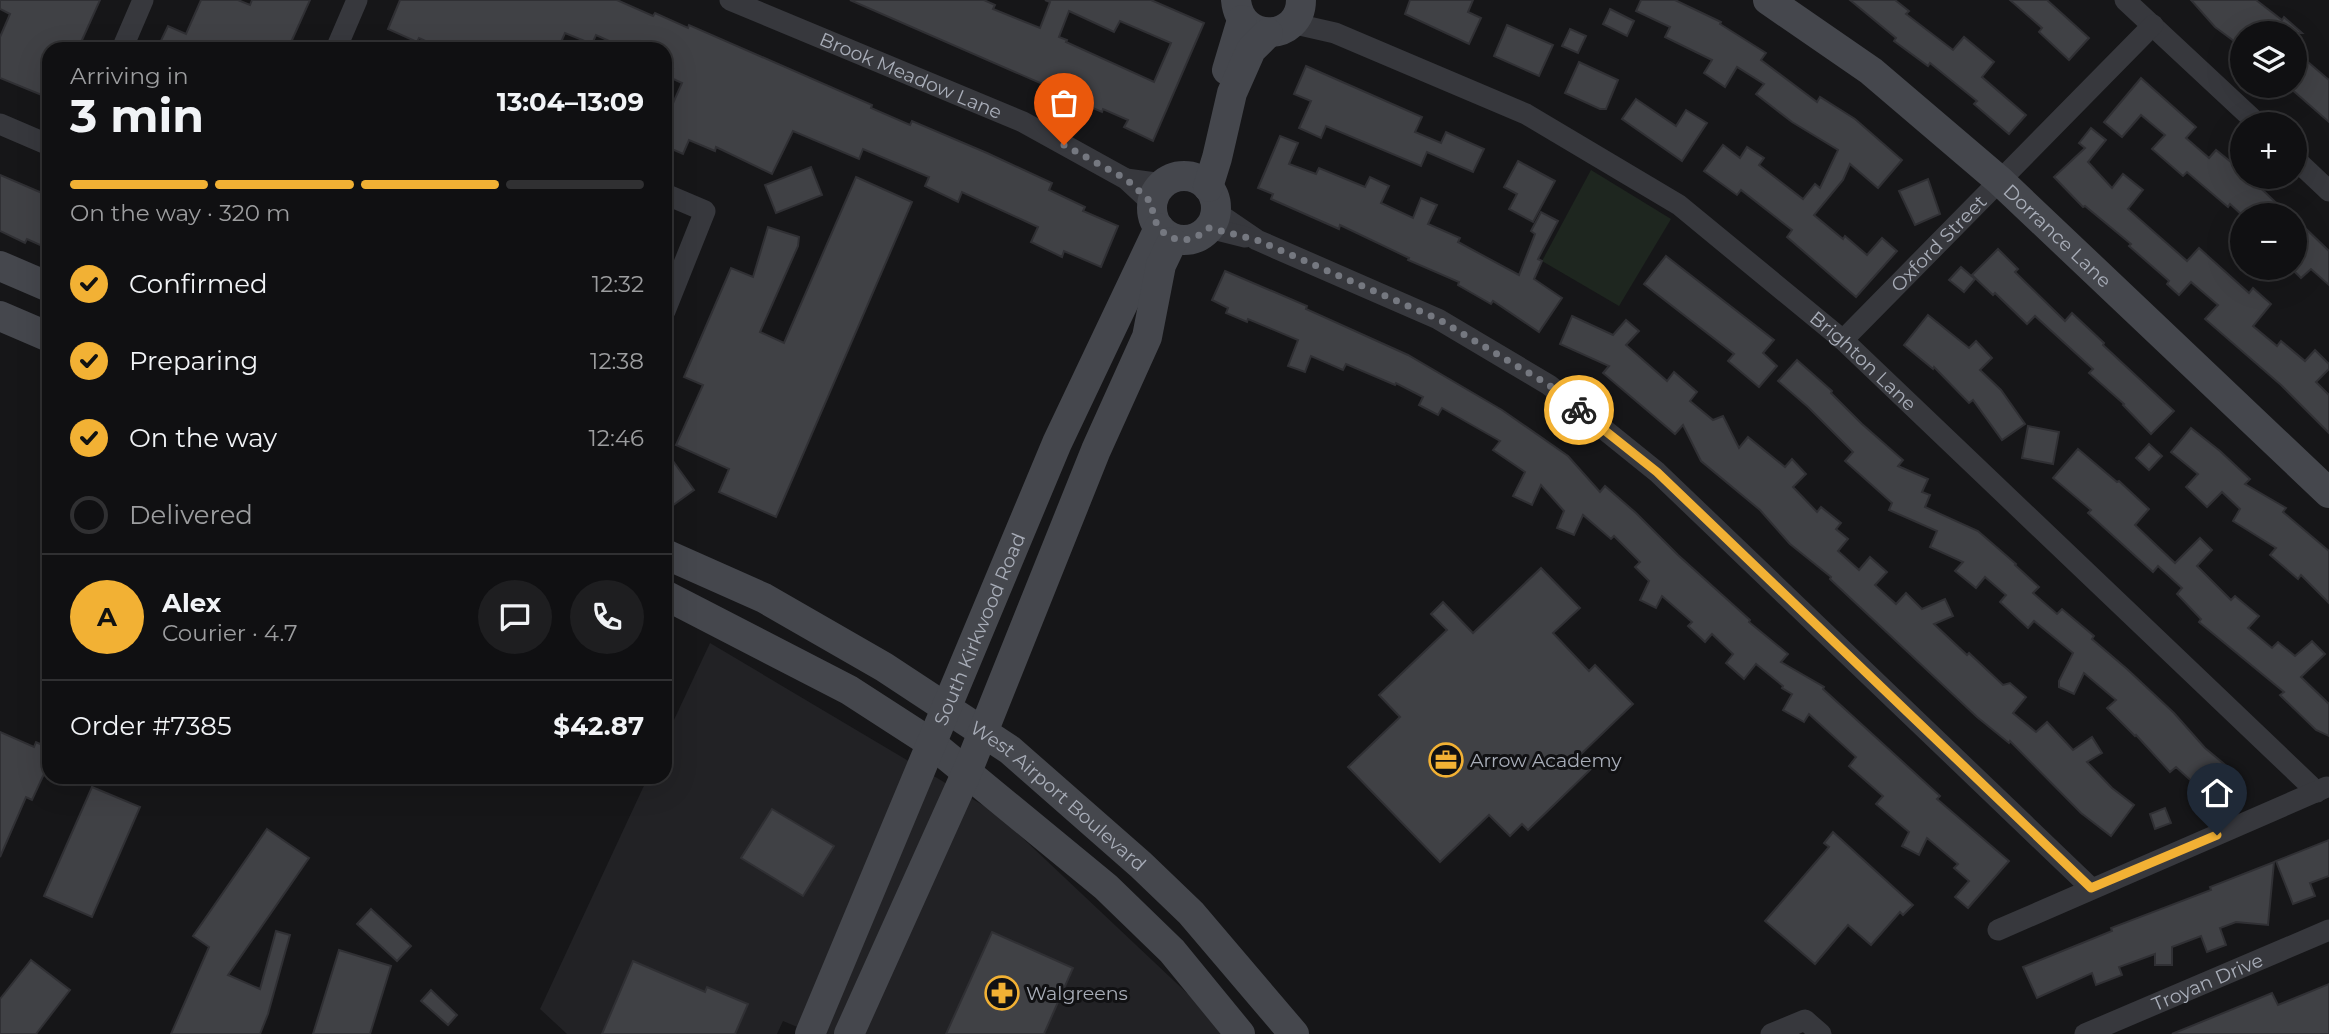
<!DOCTYPE html>
<meta charset="utf-8">
<style>
body{margin:0;font-family:Montserrat,sans-serif;background:#1e1e20;color:#f1f3f6;height:100vh;display:flex;flex-direction:column;font-size:26px;white-space:nowrap}
*{box-sizing:border-box;margin:0}
p{font-size:23px;color:#9c9d9f}
.icon{flex:none;width:38px;height:38px;fill:none;stroke:currentColor;stroke-width:2;stroke-linecap:round;stroke-linejoin:round}
.map{position:relative;flex:1;overflow:hidden}
.details{position:absolute;left:42px;top:42px;width:630px;height:742px;display:flex;flex-direction:column;background:#101012;border-radius:21px;box-shadow:0 7px 28px #0002,0 0 0 2px #303032}
.details>*{flex:none}
.buttons{position:absolute;left:2230px;top:21px;display:grid;gap:14px}
.buttons a{display:grid;place-items:center;width:77px;height:77px;border-radius:50%;background:#101012;box-shadow:0 7px 28px #0002,0 0 0 2px #303032;font-size:35px}
.pin{position:absolute;display:grid;place-items:center;width:60px;height:60px;color:#fff;margin:-72px -30px;border-radius:50% 50% 50% 0;rotate:-45deg;box-shadow:0 0 7px #0007}
.pin .icon{rotate:45deg}
.courier{position:absolute;display:grid;place-items:center;width:70px;height:70px;margin:-35px;border:5px solid #f2b134;border-radius:50%;background:#fff;color:#222;box-shadow:0 2px 9px #0007}
.headline em{font-style:normal;font-weight:700}
.headline div{display:flex;flex-direction:column-reverse}
.headline{display:flex;align-items:center;justify-content:space-between;height:119px;padding:0 28px}
h1{font-size:46px;font-weight:700;line-height:52px}
.bar{display:grid;grid-template-columns:repeat(4,1fr);gap:10px 7px;align-content:center;height:84px;padding:0 28px}
.bar i{height:9px;border-radius:5px;background:#303032}
.bar .on{background:#f2b134}
.bar p{grid-column:span 4}
.line{display:flex;align-items:center;gap:18px;padding:0 28px;border-top:2px solid #303032}
.line div{flex:1}
.round{display:grid;place-items:center;flex:none;width:74px;height:74px;border-radius:37px;background:#1e1e20}
ol{padding:0 28px;list-style:none}
li{display:flex;align-items:center;gap:21px;height:77px}
li p{margin-inline-start:auto}
li .icon{padding:7px;border-radius:50%;background:#f2b134;color:#111;stroke-width:4}
li:last-child{color:#9c9d9f}
li i{width:38px;height:38px;border:4px solid #303032;border-radius:50%}
.map>svg:first-child{display:block}
</style>
<div class="map">
<svg width="2329" height="1034" viewBox="0 0 2329 1034">
<rect width="100%" height="100%" fill="#161618"/>
<polygon fill="#222225" points="710,643 996,813 1207,1012 1221,1034 814,1034 783,1021 777,1034 567,1034 540,1009 648,777 665,777 665,739"/>
<polygon fill="#1e261f" points="1591,170 1671,219 1619,306 1542,261"/>
<g fill="#404145" stroke="#303034" stroke-width="2" fill-rule="evenodd">
<polygon points="0,0 100,0 78,49 49,49 49,98 0,78 0,37 10,14 0,9"/>
<polygon points="201,0 238,0 250,5 252,0 310,0 288,49 157,49 168,26 186,34"/>
<polygon points="400,0 617,0 653,16 655,13 688,28 689,25 872,105 871,108 910,125 912,121 987,153 1052,183 1049,190 1085,207 1083,211 1118,226 1101,267 1064,251 1062,257 1031,242 1038,227 962,192 958,202 925,186 929,177 863,149 859,159 793,131 772,174 716,147 715,151 689,140 683,154 665,146 665,121 682,83 669,77 673,69 665,65 665,49 627,49 596,35 592,44 565,33 558,49 443,49 419,38 417,42 388,29"/>
<path d="M850 0H984L995 5 993 9 1040 28 1050 2 1045 0H1151L1204 23 1153 141 1124 127 1128 120 1103 109 1102 112 1088 106 1090 101 1048 83 1047 86ZM1069 11 1114 32 1120 21 1171 43 1154 82 1066 42 1067 40 1059 37Z"/>
<polygon points="1410,0 1473,0 1468,12 1481,18 1469,44 1405,14"/>
<polygon points="1641,0 1675,0 1721,22 1720,24 1766,53 1761,60 1817,102 1820,97 1855,119 1902,160 1878,188 1850,164 1843,180 1814,215 1843,239 1845,236 1867,255 1882,238 1897,251 1856,297 1787,237 1792,230 1741,190 1737,195 1704,171 1723,145 1740,158 1747,147 1764,158 1759,165 1803,199 1815,184 1820,188 1838,150 1792,122 1756,94 1764,84 1737,67 1725,87 1704,73 1712,60 1665,37 1670,27 1636,11"/>
<polygon points="1850,0 1895,0 1909,11 1906,14 1953,50 1964,37 1994,62 1982,77 2026,115 2009,134 1974,104 1977,101 1930,63 1928,66 1894,41 1896,38"/>
<polygon points="2010,0 2047,0 2089,38 2069,60 2039,32 2042,28"/>
<polygon points="2191,0 2256,0 2282,20 2284,17 2302,33 2242,33 2242,47 2215,27"/>
<polygon points="1610,9 1634,21 1627,36 1603,24"/>
<polygon points="1507,25 1553,45 1539,76 1494,56"/>
<polygon points="1570,29 1586,36 1578,53 1562,46"/>
<polygon points="2294,50 2329,80 2329,122 2289,87 2294,86"/>
<polygon points="1579,62 1618,80 1606,109 1600,109 1565,93"/>
<polygon points="1306,66 1422,117 1415,132 1441,143 1446,132 1484,149 1473,172 1427,152 1421,166 1326,126 1321,138 1299,128 1311,101 1294,94"/>
<polygon points="2141,78 2196,127 2186,138 2209,158 2216,150 2242,171 2242,177 2249,177 2289,215 2242,215 2230,204 2228,207 2187,172 2183,176 2152,149 2165,135 2141,115 2122,137 2104,122"/>
<polygon points="1636,99 1676,126 1686,110 1707,123 1682,161 1622,119"/>
<polygon points="2091,128 2106,140 2088,162 2112,188 2123,174 2143,190 2128,209 2187,261 2199,248 2249,293 2253,288 2271,304 2253,326 2277,346 2281,341 2305,361 2315,350 2329,364 2329,369 2316,382 2329,395 2329,433 2281,385 2205,319 2218,305 2191,282 2179,295 2167,284 2169,281 2129,246 2131,244 2085,206 2083,207 2054,177 2085,148 2079,143"/>
<polygon points="1280,136 1298,143 1289,164 1316,174 1319,168 1365,187 1370,177 1389,186 1381,203 1413,218 1421,198 1437,205 1428,224 1460,238 1458,242 1519,275 1535,234 1531,231 1541,212 1558,221 1538,259 1542,261 1534,279 1562,298 1539,332 1493,301 1491,304 1458,285 1459,282 1408,260 1409,258 1340,225 1339,229 1271,199 1273,194 1258,188"/>
<polygon points="1518,161 1555,181 1533,222 1509,209 1517,194 1504,187"/>
<polygon points="811,167 822,195 776,213 765,185"/>
<polygon points="0,175 49,196 49,249 27,239 25,243 0,231"/>
<polygon points="856,177 912,202 776,517 719,492 729,469 676,445 703,385 684,377 731,268 753,277 768,227 799,237 798,246 760,332 784,343"/>
<polygon points="1928,179 1940,214 1915,225 1899,191"/>
<polygon points="2301,224 2329,251 2329,285 2311,269 2301,278 2294,271 2294,230"/>
<polygon points="1998,249 2018,269 2015,272 2065,321 2072,313 2104,343 2103,345 2174,411 2151,434 2123,405 2124,404 2089,373 2093,369 2035,316 2027,324 1995,293 1993,295 1972,275"/>
<polygon points="1666,256 1774,340 1763,353 1777,366 1759,387 1728,361 1734,354 1644,284"/>
<polygon points="1961,267 1975,279 1964,292 1949,280"/>
<polygon points="1225,271 1307,306 1306,309 1408,355 1502,410 1568,456 1600,492 1605,486 1636,513 1678,555 1750,620 1749,622 1788,654 1781,662 1824,687 1823,689 1940,796 1937,799 2009,861 1968,908 1955,897 1969,881 1954,868 1958,864 1927,838 1919,855 1902,846 1909,832 1876,804 1883,796 1849,766 1856,757 1809,714 1804,722 1783,710 1792,694 1782,688 1783,686 1756,664 1744,679 1726,663 1733,654 1712,634 1705,642 1688,626 1692,622 1662,596 1656,608 1640,600 1649,581 1635,567 1640,562 1614,536 1611,539 1583,515 1574,535 1557,528 1564,511 1541,485 1532,505 1513,496 1525,472 1493,450 1500,441 1442,408 1438,415 1419,405 1423,397 1396,383 1395,385 1346,364 1343,370 1311,356 1305,372 1288,366 1298,340 1248,319 1247,322 1226,313 1228,308 1212,300"/>
<polygon points="1928,315 1969,348 1976,341 1992,358 1980,370 2001,390 2025,424 2002,440 1973,400 1969,403 1934,367 1933,369 1904,345"/>
<polygon points="1572,316 1613,335 1626,320 1639,331 1626,345 1667,381 1674,372 1697,392 1690,401 1713,420 1723,416 1739,448 1748,437 1785,467 1792,459 1806,474 1793,487 1817,512 1821,507 1841,523 1836,529 1848,539 1838,551 1859,570 1870,557 1887,572 1875,585 1896,604 1906,593 1922,609 1945,599 1953,616 1934,624 1967,655 1969,653 2003,685 2010,683 2026,697 2013,713 2036,732 2047,722 2073,750 2092,737 2102,753 2087,762 2112,788 2134,805 2111,836 2081,813 2010,741 2009,743 1977,717 1830,579 1831,577 1790,544 1760,510 1701,461 1683,425 1675,434 1603,373 1609,366 1560,344"/>
<polygon points="1797,360 1832,391 1831,393 1862,424 1903,460 1898,466 1928,479 1922,492 1930,495 1925,507 1978,531 2016,564 2015,565 2039,587 2033,593 2057,614 2062,609 2094,636 2092,639 2127,669 2174,713 2205,748 2241,778 2217,804 2176,767 2170,772 2136,735 2135,736 2107,708 2116,700 2084,673 2074,694 2059,687 2059,681 2073,653 2034,621 2028,628 2000,602 2006,595 1985,577 1976,588 1955,571 1963,562 1930,547 1937,531 1889,510 1892,503 1845,461 1853,452 1808,407 1778,381"/>
<polygon points="2028,426 2059,432 2053,464 2022,458"/>
<polygon points="2191,428 2220,451 2250,479 2245,484 2286,508 2283,512 2329,551 2329,603 2301,575 2298,579 2270,555 2276,548 2233,521 2240,509 2222,492 2207,507 2186,487 2198,474 2171,452"/>
<polygon points="2149,444 2162,456 2149,470 2136,458"/>
<polygon points="2078,449 2117,482 2119,481 2149,509 2135,525 2175,563 2200,538 2212,550 2197,566 2231,600 2235,596 2259,616 2248,628 2272,648 2278,642 2295,656 2312,641 2325,654 2301,677 2329,704 2329,736 2316,730 2280,695 2284,692 2199,622 2201,619 2177,594 2182,588 2158,566 2153,572 2088,513 2091,510 2053,478"/>
<polygon points="665,450 694,490 665,511"/>
<polygon points="1541,568 1580,608 1553,633 1589,671 1595,665 1633,704 1579,756 1591,769 1528,830 1522,824 1510,836 1489,815 1440,862 1348,767 1400,717 1379,695 1447,630 1431,614 1443,602 1473,633"/>
<polygon points="0,732 34,747 36,742 49,748 49,763 32,800 26,797 0,857"/>
<polygon points="92,787 140,807 92,917 44,896"/>
<polygon points="2165,808 2171,823 2155,829 2150,814"/>
<polygon points="772,809 834,846 803,896 741,858"/>
<polygon points="267,829 309,858 228,975 260,989 276,931 290,935 268,1014 260,1034 171,1034 209,947 193,936"/>
<polygon points="1833,832 1913,905 1903,915 1900,912 1871,945 1848,925 1815,964 1765,921 1829,847 1824,843"/>
<polygon points="2329,840 2329,876 2310,883 2315,896 2293,904 2276,861"/>
<polygon points="2274,862 2268,925 2236,922 2220,928 2226,945 2207,952 2201,936 2172,947 2172,965 2155,965 2155,954 2119,967 2122,975 2096,985 2092,973 2037,998 2023,967 2112,931 2111,928 2211,890 2210,887"/>
<polygon points="371,909 411,946 397,961 357,924"/>
<polygon points="992,932 1073,968 1044,1034 946,1034"/>
<polygon points="339,950 391,966 370,1034 313,1034"/>
<polygon points="31,960 70,990 36,1034 0,1034 0,999"/>
<polygon points="633,961 705,992 707,987 748,1004 735,1034 602,1034"/>
<polygon points="2329,984 2329,1034 2172,1034 2272,993 2278,1005"/>
<polygon points="431,990 457,1015 448,1025 421,1001"/>
</g>
<g fill="none" stroke-linecap="round" stroke-linejoin="round">
<g stroke="#37383d" stroke-width="21">
<path id="s1" d="M730 0 1023 122 1126 179 1152 203"/>
<polyline points="2125,0 2258,124"/>
<path id="s2" d="M1291 23 1335 33 1526 114 1679 205 1843 340 2317 792"/>
<polyline points="122,49 143,0"/>
<polyline points="336,49 357,0"/>
<polyline points="0,124 49,145"/>
<polyline points="2294,158 2329,191"/>
<polyline points="1126,179 1163,184"/>
<polyline points="665,194 705,211 665,311"/>
<polyline points="1216,212 1257,240 1438,319 1549,385 1657,472 2091,888"/>
<polyline points="1209,228 1245,237"/>
<path id="s3" d="M1843 340 2153 25"/>
<polyline points="1998,930 2327,787"/>
<polyline points="1771,1034 1805,1020 1821,1034"/>
<path id="s4" d="M2085 1034 2329 930"/>
</g>
<g stroke="#45474d" stroke-width="30">
<path d="M1236 0C1240 45 1301 41 1301 0"/>
<path id="s5" d="M1768 0 1871 71 2000 181 2329 493"/>
<polyline points="1227,70 1242,20"/>
<circle cx="1184" cy="208" r="32"/>
<polyline points="1208,187 1217,158 1232,93 1251,50 1268,33"/>
<polyline points="0,266 49,287"/>
<polyline points="0,316 49,337"/>
<path id="s6" d="M665 554 764 598 884 667 1010 750 1141 865 1191 913 1294 1034"/>
<polyline points="665,595 849,690 931,743 1106,887 1172,951 1240,1034"/>
<path id="s7" d="M810 1034 1057 443 1159 228"/>
<polyline points="849,1034 967,772 1096,450 1147,337 1161,265 1172,242"/>
</g>
</g>
<g fill="none" stroke-linecap="round" stroke-linejoin="round">
<path stroke="#757880" stroke-width="7" stroke-dasharray="0 12.6" d="M1064 145 1126 179 1152 203C1152 237 1183 252 1209 228L1257 240 1438 319 1549 385 1579 410"/>
<polyline stroke="#f2b134" stroke-width="9" points="1579,410 1657,472 2091,888 2217,835"/>
</g>
<defs>
<symbol id="office-ring" viewBox="-11 -11 22 22"><circle r="9.5" fill="#111113" stroke="#f2b134" stroke-width="1.5"/><path d="M-6-3h4V-5.5h4V-3h4V5H-6ZM-1-4.5V-3h2v-1.5ZM-6 0V1H6V0Z" fill="#f2b134"/></symbol>
<symbol id="pharmacy-ring" viewBox="-11 -11 22 22"><circle r="9.5" fill="#111113" stroke="#f2b134" stroke-width="1.5"/><path d="M-2-6h4v4h4v4h-4v4h-4v-4h-4v-4h4Z" fill="#f2b134"/></symbol>
</defs>
<g fill-rule="evenodd">
<use href="#office-ring" x="1427" y="741" width="38" height="38"/>
<use href="#pharmacy-ring" x="983" y="974" width="38" height="38"/>
</g>
<g text-anchor="middle" dominant-baseline="central" stroke-width="6" stroke-linejoin="round" paint-order="stroke">
<g font-size="19" fill="#a8adb8" stroke="#111113">
<text stroke="none"><textPath href="#s1" startOffset="196">Brook Meadow Lane</textPath></text>
<text stroke="none"><textPath href="#s5" startOffset="374">Dorrance Lane</textPath></text>
<text stroke="none"><textPath href="#s3" startOffset="136">Oxford Street</textPath></text>
<text stroke="none"><textPath href="#s2" startOffset="672">Brighton Lane</textPath></text>
<text stroke="none"><textPath href="#s7" startOffset="439">South Kirkwood Road</textPath></text>
<text stroke="none"><textPath href="#s6" startOffset="464">West Airport Boulevard</textPath></text>
<text stroke="none"><textPath href="#s4" startOffset="133">Troyan Drive</textPath></text>
</g>
<g font-size="19" fill="#a8adb8" stroke="#111113" text-anchor="start">
<text x="1470" y="760">Arrow Academy</text>
<text x="1026" y="993">Walgreens</text>
</g>
</g>
</svg>
<div class="buttons">
<a><svg class="icon" aria-label="layers" viewBox="0 0 24 24"><path d="M12 4l9 5-9 5-9-5zM3 14l9 5 9-5"/></svg></a>
<a>+</a>
<a>−</a>
</div>
<div class="pin" style="left:1064px;top:145px;background:#ea580c"><svg class="icon" aria-label="bag" viewBox="0 0 24 24"><path d="M5 8h14l-1 12H6zM9 8a3 3 0 0 1 6 0"/></svg></div>
<div class="pin" style="left:2217px;top:835px;background:#1f2937"><svg class="icon" aria-label="home" viewBox="0 0 24 24"><path d="M3 11l9-7 9 7M6 9v11h12V9"/></svg></div>
<div class="courier" style="left:1579px;top:410px"><svg class="icon" aria-label="bike" viewBox="0 0 24 24"><circle cx="6" cy="16" r="4"/><circle cx="18" cy="16" r="4"/><path d="M6 16l4-8h5l3 8M10 8l3 8H6M13 5h3"/></svg></div>
<section class="details">
<div class="headline"><div><h1>3 min</h1><p>Arriving in</p></div><em>13:04–13:09</em></div>
<div class="bar"><i class="on"></i><i class="on"></i><i class="on"></i><i></i><p>On the way · 320 m</p></div>
<ol>
<li><svg class="icon" aria-label="check" viewBox="0 0 24 24"><path d="M5 12l5 5 9-10"/></svg>Confirmed<p>12:32</p></li>
<li><svg class="icon" aria-label="check" viewBox="0 0 24 24"><path d="M5 12l5 5 9-10"/></svg>Preparing<p>12:38</p></li>
<li><svg class="icon" aria-label="check" viewBox="0 0 24 24"><path d="M5 12l5 5 9-10"/></svg>On the way<p>12:46</p></li>
<li><i></i>Delivered</li>
</ol>
<div class="line" style="height:126px"><b class="round" style="background:#f2b134;color:#111">A</b><div><b>Alex</b><p>Courier · 4.7</p></div><a class="round"><svg class="icon" aria-label="chat" viewBox="0 0 24 24"><path d="M4 5h16v11H9l-5 4z"/></svg></a><a class="round"><svg class="icon" aria-label="phone" viewBox="0 0 24 24"><path d="M5 4h4l2 5-3 2q2 4 5 5l2-3 5 2v4C11 20 4 13 5 4z"/></svg></a></div>
<div class="line" style="height:91px"><div>Order #7385</div><b>$42.87</b></div>
</section>
</div>
